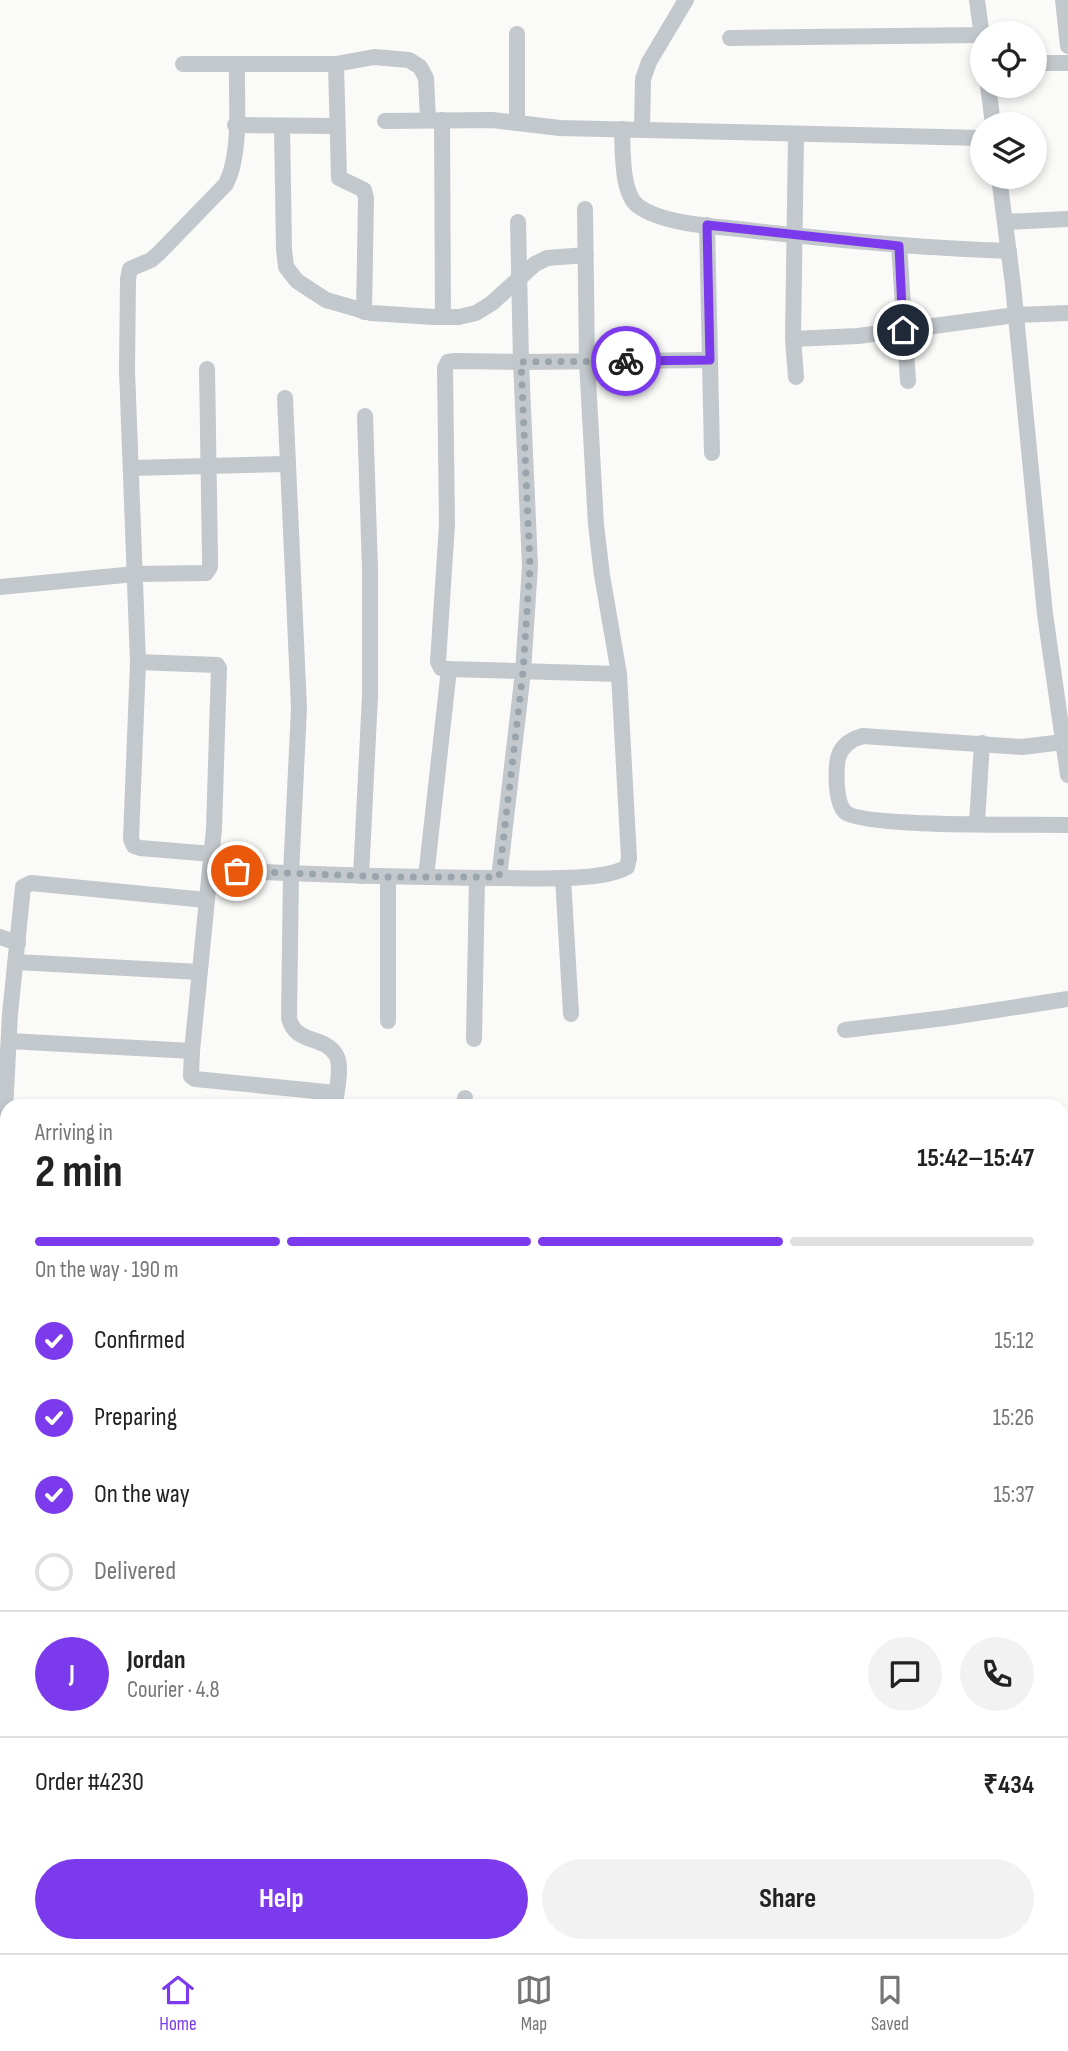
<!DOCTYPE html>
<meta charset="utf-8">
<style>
body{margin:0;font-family:"Sofia Sans Condensed",sans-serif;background:#f2f2f2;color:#222;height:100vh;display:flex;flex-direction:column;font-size:26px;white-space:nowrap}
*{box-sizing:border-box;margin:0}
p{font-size:23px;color:#767676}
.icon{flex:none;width:38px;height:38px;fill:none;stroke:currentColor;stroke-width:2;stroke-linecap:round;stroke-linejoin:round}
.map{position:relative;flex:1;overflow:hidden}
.details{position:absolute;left:0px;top:1099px;width:1069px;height:854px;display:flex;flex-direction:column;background:#fff;border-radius:21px 21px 0 0;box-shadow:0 4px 10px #0003}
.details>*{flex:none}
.fabs{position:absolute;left:970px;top:21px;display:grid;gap:14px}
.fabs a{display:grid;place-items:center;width:77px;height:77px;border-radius:50%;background:#fff;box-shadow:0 4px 10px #0003;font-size:35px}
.pin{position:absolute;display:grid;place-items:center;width:60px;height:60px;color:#fff;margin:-30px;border:4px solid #fff;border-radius:50%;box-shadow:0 2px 7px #0007}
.courier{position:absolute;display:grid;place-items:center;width:70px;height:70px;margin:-35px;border:5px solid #7c3aed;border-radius:50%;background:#fff;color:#222;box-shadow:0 2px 9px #0007}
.head em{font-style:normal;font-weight:700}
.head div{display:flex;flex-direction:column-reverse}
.head{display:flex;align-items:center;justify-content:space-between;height:119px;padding:0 35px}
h1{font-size:46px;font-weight:700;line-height:52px}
.bar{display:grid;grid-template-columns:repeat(4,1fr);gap:10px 7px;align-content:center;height:84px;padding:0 35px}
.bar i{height:9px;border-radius:5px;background:#e0e0e0}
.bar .current{background:#7c3aed}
.bar p{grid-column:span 4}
.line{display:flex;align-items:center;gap:18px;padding:0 35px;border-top:2px solid #e0e0e0}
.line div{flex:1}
.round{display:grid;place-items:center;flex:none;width:74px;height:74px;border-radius:37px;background:#f2f2f2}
ol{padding:0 35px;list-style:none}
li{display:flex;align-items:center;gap:21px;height:77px}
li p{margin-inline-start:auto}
li .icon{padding:7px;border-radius:50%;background:#7c3aed;color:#fff;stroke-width:4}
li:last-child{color:#767676}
li i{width:38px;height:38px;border:4px solid #e0e0e0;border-radius:50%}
.button{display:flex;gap:14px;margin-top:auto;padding:14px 35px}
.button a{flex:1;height:80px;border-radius:42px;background:#7c3aed;color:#fff;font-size:28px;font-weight:700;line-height:80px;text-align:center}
.button a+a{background:#f2f2f2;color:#222}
.dock{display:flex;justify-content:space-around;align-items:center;height:98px;border-top:2px solid #e0e0e0;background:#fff;font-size:19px;color:#767676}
.dock a{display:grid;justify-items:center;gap:4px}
.dock .current{color:#7c3aed}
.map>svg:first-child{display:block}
</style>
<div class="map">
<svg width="1068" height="1953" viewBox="0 0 1068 1953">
<rect width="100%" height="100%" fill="#fafaf8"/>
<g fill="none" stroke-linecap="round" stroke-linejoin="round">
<g stroke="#c3c8cc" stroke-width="16">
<polyline points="977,0 982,37"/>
<polyline points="1063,0 1068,46"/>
<polyline points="517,34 517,123"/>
<polyline points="730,38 982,35"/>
<polyline points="1034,63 1068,63"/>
<polyline points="183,64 336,64 374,57 409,60 420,67 426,78 428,120"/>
<polyline points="336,64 339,178 364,190 366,198 364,312"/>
<polyline points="988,86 993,124"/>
<polyline points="442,120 443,317"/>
<polyline points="385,121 492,120 560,128 982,138"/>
<polyline points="235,125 336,126"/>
<polyline points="282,126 284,249 286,267 297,281 326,300 371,313 434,317 459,317 476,313 492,303 535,264 547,258 586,255"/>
<path d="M622 129C623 150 621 193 638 206 664 225 716 226 747 230 834 240 921 248 1009 251"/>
<polyline points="642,130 643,79 649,62 686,0"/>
<polyline points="999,177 1013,285 1045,614 1068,775"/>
<polyline points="1005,222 1068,219"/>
<polyline points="707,225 712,453"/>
<polyline points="899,245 908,381"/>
<polyline points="793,339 858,336 1016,315 1068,313"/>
<polyline points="796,377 793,339 796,135"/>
<path d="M285 398 299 708 291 874 289 1018C295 1045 325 1035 336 1055 343 1067 336 1092 335 1106"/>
<polyline points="131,468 287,464"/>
<polyline points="0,587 135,574 206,573 210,567 210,558 207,369"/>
<polyline points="138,662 217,665 219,668 214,829 192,1051 191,1076 195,1079 336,1093"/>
<polyline points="619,674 449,669 441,668 438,662 447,524 445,368 448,362 455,361 521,362 710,360"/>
<path d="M1063 742 1022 747 863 736C848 740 838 749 837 765 836 777 836 803 845 812 862 828 1035 824 1068 825"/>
<polyline points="977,823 982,743"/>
<path d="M212 854 140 848 134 846 131 839 138 662 127 370 128 279 130 269 151 260 159 253 226 184C242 153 236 99 237 64"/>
<path d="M210 869C307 875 403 877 499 878 529 878 603 882 627 867L629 858 619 674 602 575 596 525 587 361 585 209"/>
<polyline points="361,876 370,696 370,569 365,416"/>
<polyline points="388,877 388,1021"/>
<polyline points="426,877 449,669"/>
<polyline points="499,878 523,672 530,566 521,362 518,222"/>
<polyline points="563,878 571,1014"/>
<polyline points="0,937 18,943"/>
<polyline points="17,962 199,972"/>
<polyline points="845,1030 945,1018 1068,999"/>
<polyline points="474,1039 477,878"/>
<polyline points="9,1041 192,1051"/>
<polyline points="464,1106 465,1098"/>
<polyline points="1,1189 10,1014 23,887 31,883 206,900"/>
<polyline points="0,1370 7,1369"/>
<polyline points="1062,1415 1068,1414"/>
<polyline points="0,1445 7,1445"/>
<polyline points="1062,1555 1068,1554"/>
<polyline points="0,1558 7,1557"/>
<polyline points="0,1661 7,1661"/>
<polyline points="1062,1670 1068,1722"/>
<polyline points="0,1686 7,1733"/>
<polyline points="0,1750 7,1749"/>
<polyline points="1062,1859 1068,1858"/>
<polyline points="61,1946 63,1953"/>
<polyline points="133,1946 134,1953"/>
<polyline points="210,1946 211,1953"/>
<polyline points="292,1946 292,1953"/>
<polyline points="595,1946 595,1953"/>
<polyline points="671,1946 671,1953"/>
<polyline points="783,1946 783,1953"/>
<polyline points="953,1946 953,1953"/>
<polyline points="369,1953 370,1946"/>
<polyline points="447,1953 448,1946"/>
<polyline points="497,1953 498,1946"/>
<polyline points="1044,1953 1068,1950"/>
</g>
</g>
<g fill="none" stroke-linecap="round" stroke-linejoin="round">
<polyline stroke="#99a4ac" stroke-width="7" stroke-dasharray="0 12.6" points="237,871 388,877 499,877 523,672 530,566 521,362 626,361"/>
<polyline stroke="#7c3aed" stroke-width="9" points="626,361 710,360 707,225 899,246 903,330"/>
</g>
</svg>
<div class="fabs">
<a><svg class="icon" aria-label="locate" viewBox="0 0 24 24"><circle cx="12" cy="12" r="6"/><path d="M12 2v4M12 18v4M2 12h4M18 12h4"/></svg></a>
<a><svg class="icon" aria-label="layers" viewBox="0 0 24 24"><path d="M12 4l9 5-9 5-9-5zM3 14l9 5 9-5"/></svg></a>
</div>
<div class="pin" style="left:237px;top:871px;background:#ea580c"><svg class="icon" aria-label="bag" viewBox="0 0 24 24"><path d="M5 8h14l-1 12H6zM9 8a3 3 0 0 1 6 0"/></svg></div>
<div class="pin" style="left:903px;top:330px;background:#1f2937"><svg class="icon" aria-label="home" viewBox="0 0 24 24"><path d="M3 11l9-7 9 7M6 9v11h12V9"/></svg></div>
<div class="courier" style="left:626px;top:361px"><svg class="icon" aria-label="bike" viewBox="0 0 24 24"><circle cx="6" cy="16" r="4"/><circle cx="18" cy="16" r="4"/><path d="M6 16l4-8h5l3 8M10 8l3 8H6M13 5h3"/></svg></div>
<section class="details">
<div class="head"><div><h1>2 min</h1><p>Arriving in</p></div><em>15:42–15:47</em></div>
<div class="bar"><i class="current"></i><i class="current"></i><i class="current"></i><i></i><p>On the way · 190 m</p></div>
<ol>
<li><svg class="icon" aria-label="check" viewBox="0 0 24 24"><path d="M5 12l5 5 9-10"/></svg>Confirmed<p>15:12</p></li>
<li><svg class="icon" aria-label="check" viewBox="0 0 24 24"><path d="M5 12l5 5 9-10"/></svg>Preparing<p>15:26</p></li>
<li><svg class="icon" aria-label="check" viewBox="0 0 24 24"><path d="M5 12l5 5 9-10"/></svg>On the way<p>15:37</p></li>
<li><i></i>Delivered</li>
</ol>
<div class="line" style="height:126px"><b class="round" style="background:#7c3aed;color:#fff">J</b><div><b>Jordan</b><p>Courier · 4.8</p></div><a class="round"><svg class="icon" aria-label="chat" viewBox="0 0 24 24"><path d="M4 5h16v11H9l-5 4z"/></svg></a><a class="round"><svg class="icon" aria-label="phone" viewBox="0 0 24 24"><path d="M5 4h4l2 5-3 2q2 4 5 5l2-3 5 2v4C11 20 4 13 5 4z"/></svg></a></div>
<div class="line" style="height:91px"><div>Order #4230</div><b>₹434</b></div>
<div class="button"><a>Help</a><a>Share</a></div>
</section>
</div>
<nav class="dock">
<a class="current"><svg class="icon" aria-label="home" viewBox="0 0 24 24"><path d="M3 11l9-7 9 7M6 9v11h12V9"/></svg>Home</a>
<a><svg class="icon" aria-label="map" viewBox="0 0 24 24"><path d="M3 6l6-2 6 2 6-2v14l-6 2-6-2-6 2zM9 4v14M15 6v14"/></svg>Map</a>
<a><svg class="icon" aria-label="saved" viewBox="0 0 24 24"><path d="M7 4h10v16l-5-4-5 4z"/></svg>Saved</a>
</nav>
